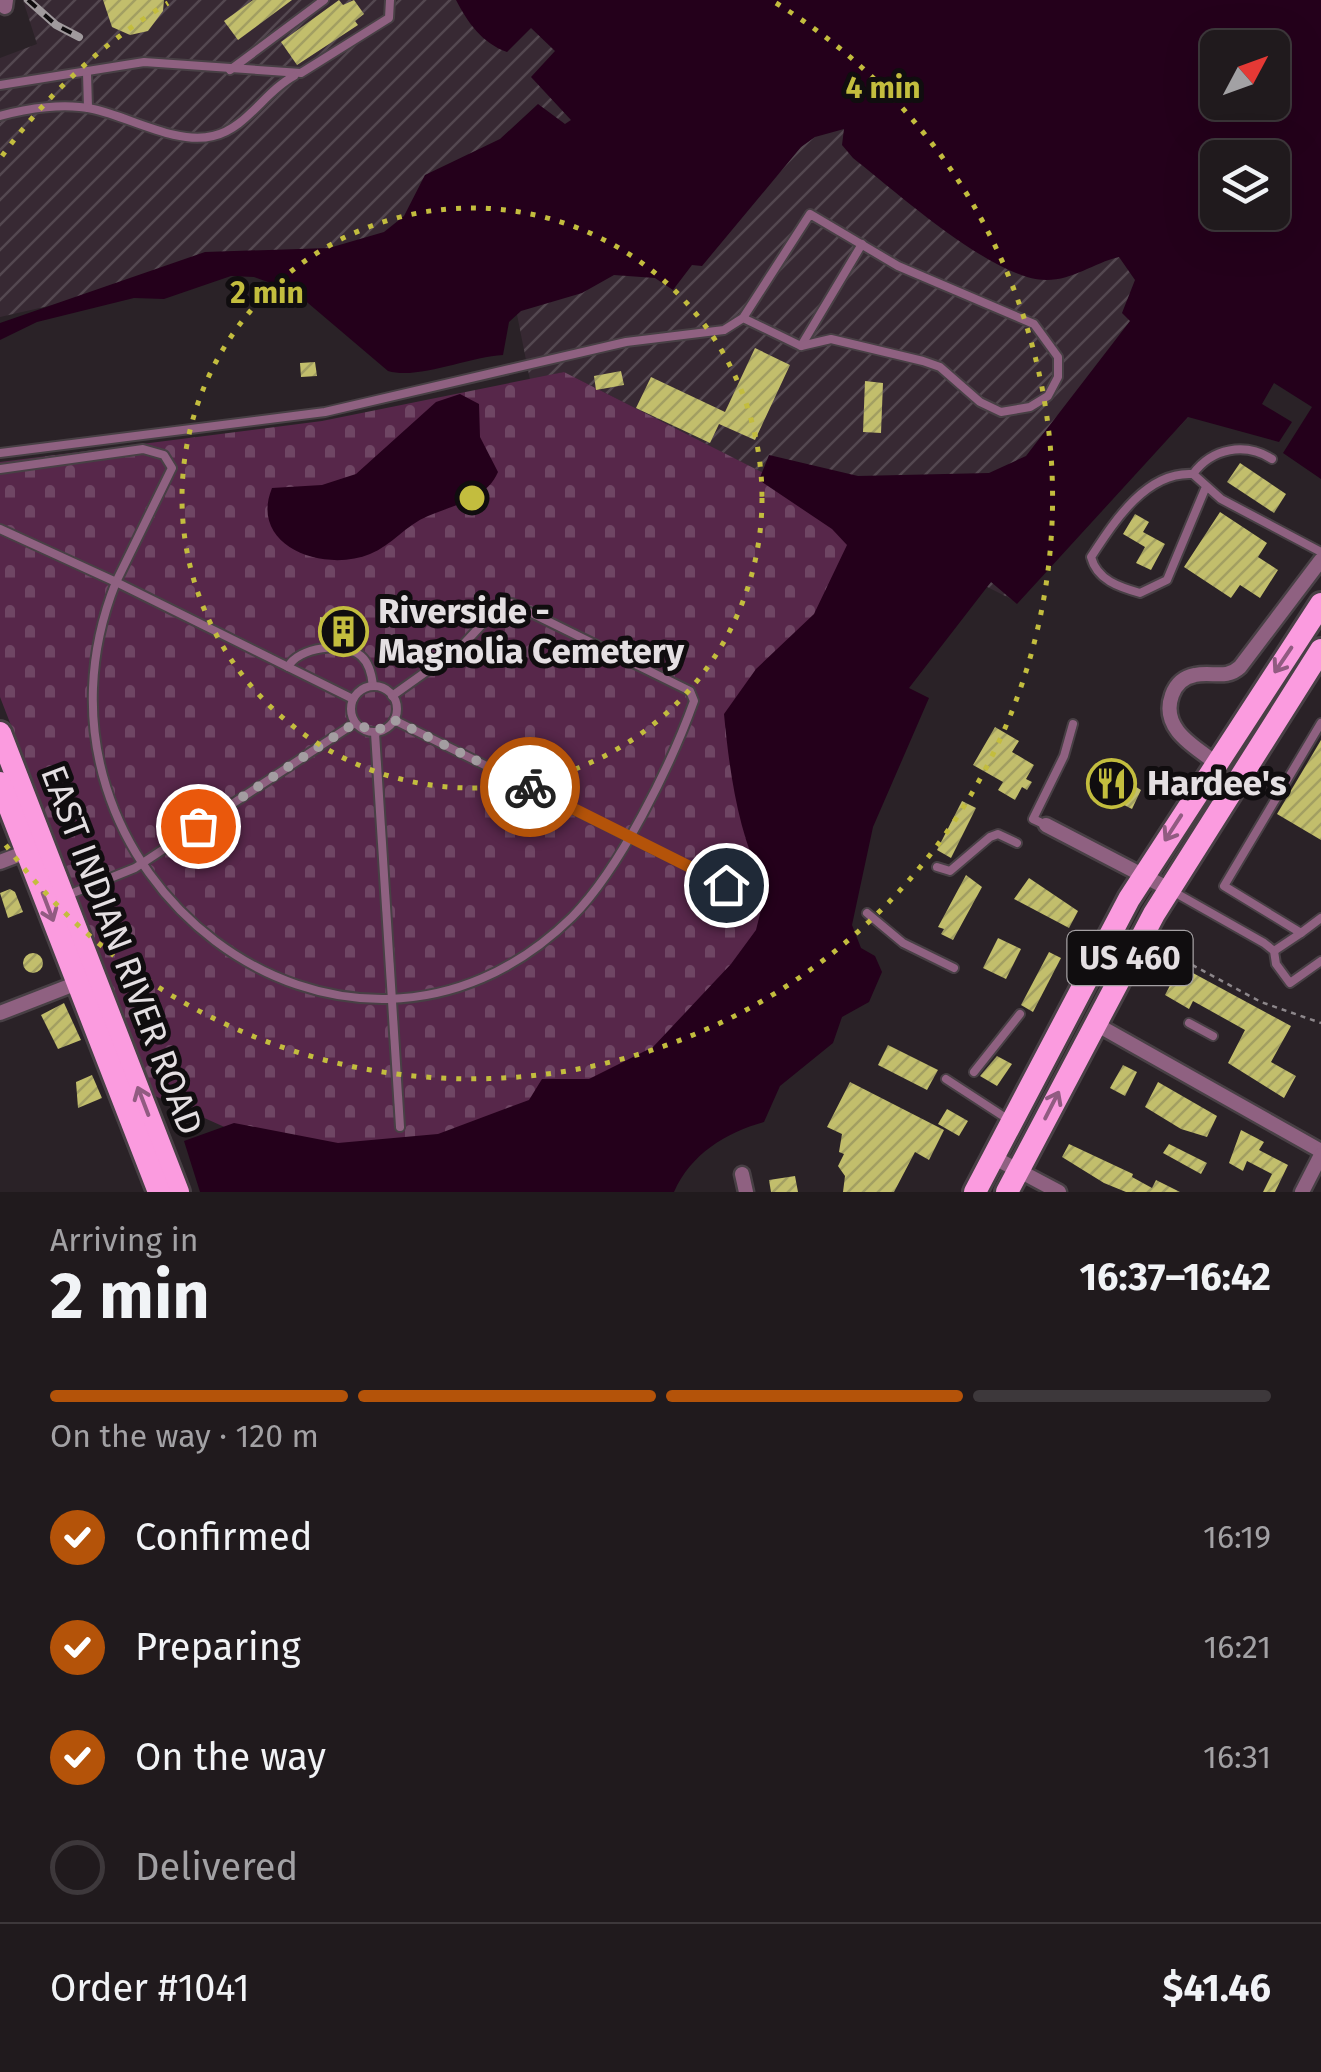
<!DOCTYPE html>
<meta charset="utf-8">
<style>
body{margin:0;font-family:"Fira Sans",sans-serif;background:#2d272a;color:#f1f3f6;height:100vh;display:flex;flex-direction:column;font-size:38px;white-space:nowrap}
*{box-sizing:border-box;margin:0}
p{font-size:32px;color:#a2a1a4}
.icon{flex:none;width:55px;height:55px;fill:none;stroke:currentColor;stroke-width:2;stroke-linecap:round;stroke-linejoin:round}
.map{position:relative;height:1192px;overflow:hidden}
.sheet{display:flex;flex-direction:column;background:#201a1d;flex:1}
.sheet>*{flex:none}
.needle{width:65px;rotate:49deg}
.fabs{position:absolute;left:1200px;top:30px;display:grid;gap:20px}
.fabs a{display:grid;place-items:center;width:90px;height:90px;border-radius:15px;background:#201a1d;box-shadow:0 10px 40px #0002,0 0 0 2px #3d383b;font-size:50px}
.pin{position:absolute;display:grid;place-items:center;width:85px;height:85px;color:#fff;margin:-42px;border:5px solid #fff;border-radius:50%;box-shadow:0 2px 10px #0007}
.courier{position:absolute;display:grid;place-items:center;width:100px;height:100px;margin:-50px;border:8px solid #b45309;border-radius:50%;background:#fff;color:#222;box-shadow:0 2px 12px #0007}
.summary em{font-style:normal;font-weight:700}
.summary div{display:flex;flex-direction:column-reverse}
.summary{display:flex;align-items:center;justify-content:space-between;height:170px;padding:0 50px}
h1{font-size:65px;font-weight:700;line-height:75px}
.bar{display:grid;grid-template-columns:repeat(4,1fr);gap:15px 10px;align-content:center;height:120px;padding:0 50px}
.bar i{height:12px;border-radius:8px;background:#3d383b}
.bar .current{background:#b45309}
.bar p{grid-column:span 4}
.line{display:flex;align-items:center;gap:25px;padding:0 50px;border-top:2px solid #3d383b}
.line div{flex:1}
ol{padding:0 50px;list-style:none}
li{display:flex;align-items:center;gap:30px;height:110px}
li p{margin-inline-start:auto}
li .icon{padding:10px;border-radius:50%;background:#b45309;color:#fff;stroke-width:4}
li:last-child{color:#a2a1a4}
li i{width:55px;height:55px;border:5px solid #3d383b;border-radius:50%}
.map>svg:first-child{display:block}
</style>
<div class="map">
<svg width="1321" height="1192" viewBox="0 0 1321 1192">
<defs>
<pattern id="industrial-furrows" width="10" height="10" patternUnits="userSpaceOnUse" patternTransform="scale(2.5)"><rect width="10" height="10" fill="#372933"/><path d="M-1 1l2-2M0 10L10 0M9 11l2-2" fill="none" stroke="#544850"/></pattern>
<pattern id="cemetery-stones" width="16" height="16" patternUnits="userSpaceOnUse" patternTransform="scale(2.5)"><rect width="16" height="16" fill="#57274a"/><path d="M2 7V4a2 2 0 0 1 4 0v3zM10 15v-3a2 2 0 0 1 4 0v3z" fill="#6f4664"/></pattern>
<pattern id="building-hatch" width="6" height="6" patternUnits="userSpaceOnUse" patternTransform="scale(2.5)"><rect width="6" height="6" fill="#c2be6c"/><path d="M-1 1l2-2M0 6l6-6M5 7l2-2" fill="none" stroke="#a29f62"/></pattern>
</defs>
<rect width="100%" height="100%" fill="#2a2227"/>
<path fill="url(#industrial-furrows)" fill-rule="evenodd" d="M23 0H1170L1218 48V102H1272L1321 279 1013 600 564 372 530 380 507 264 185 275 0 317V58L37 44ZM1218 158H1272V212H1218Z"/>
<polygon fill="url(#cemetery-stones)" points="564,372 929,557 785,916 658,1056 411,1154 238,1133 155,1096 0,697 0,462 322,421"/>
<g fill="#24001b" fill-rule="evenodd">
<path d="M456 0H1321V479L1283 453 1312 407 1274 383 1262 404 1292 422 1279 442 1188 417 1017 604 991 582 909 688 929 698 873 827 852 925 861 948 875 956 882 972 869 1002 842 1017 833 1043 780 1086 764 1122C725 1133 691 1154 674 1192H200L184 1141 234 1123 338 1143 438 1134 529 1100 542 1079H589L653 1047 731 964 756 930 766 890C738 833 730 776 724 714L756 669 814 614 847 545 832 529 759 480 769 455 858 476 989 473 1026 456 1130 321 1122 313 1135 280 1119 257C1093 263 1074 280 1046 280 994 280 895 191 853 158L842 145 844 129 815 137 801 147 702 266 692 265 673 290 655 278 614 275 582 293 521 311 509 322 503 355C468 357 418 380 388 371L295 292 254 277 231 276 164 299 134 298 37 322 0 340V323L205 252 329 248 384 232 404 216 425 175 500 139 538 104 565 124 571 120 531 77 555 51 531 28 507 52C482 43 468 23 456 0ZM1218 48H1272V102H1218ZM1218 158H1272V212H1218Z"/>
<path d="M460 394 479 404 480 437 498 472C486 500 453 505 428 516 406 525 392 545 370 554 325 573 248 547 272 488L322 485 356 474 436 402Z"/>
</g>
<g fill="url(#building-hatch)">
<polygon points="103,0 164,0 163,11 148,31 130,35 112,27"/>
<polygon points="253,0 292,0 238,40 224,21"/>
<polygon points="339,0 343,5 354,0 364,14 355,21 358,25 297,65 281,42"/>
<polygon points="755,348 790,365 755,440 719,424 710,443 636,408 651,377 725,412"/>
<polygon points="315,362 317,376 301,377 300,363"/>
<polygon points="621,371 624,385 596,390 594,376"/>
<polygon points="865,381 883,383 881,433 863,432"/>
<polygon points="1240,463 1286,494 1274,513 1227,482"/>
<polygon points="1220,512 1267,543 1258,557 1278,570 1260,598 1240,585 1231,598 1184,567"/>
<polygon points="1135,514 1149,522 1143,532 1165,544 1151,570 1136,563 1145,547 1123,534"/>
<polygon points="320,617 367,623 365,642 319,640"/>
<polygon points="995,727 1019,741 1012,752 1034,765 1026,779 1032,782 1027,790 1022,787 1015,800 998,790 1003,782 973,765"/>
<polygon points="1321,740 1321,840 1277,814"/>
<polygon points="1104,767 1141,790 1132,809 1116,801 1111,809 1099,803 1103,795 1092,790"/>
<polygon points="962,801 976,808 951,858 937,850"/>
<polygon points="966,875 982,887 953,940 941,934 944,929 938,927"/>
<polygon points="1029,878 1078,911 1069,928 1014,899"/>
<polygon points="10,889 15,892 23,912 8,918 0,893"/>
<polygon points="998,938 1021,949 1006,979 983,968"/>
<polygon points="1049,952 1061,958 1033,1012 1021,1005"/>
<circle cx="33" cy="963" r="10"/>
<polygon points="1180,966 1291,1026 1271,1062 1296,1076 1284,1098 1228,1063 1245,1030 1193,1001 1189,1009 1165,995"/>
<polygon points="64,1003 81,1040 58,1049 41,1015"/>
<polygon points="888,1045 938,1070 927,1090 878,1065"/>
<polygon points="997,1056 1012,1064 997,1086 980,1076"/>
<polygon points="1123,1065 1137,1072 1125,1096 1110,1088"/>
<polygon points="92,1075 102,1098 78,1108 76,1082"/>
<polygon points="850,1082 944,1130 929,1160 915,1152 894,1192 843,1192 845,1176 838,1166 844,1154 839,1152 842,1134 827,1127"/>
<polygon points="1158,1082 1217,1116 1207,1137 1181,1129 1145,1107"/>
<polygon points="947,1109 968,1121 959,1136 938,1124"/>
<polygon points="1241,1130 1264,1142 1259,1150 1288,1165 1275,1192 1263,1192 1272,1174 1247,1161 1243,1171 1229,1163"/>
<polygon points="1069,1144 1133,1174 1132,1177 1152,1188 1156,1180 1180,1192 1126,1192 1104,1183 1062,1157"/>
<polygon points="1169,1144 1207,1163 1201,1174 1163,1153"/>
<polygon points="795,1176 798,1192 771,1192 769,1180"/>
</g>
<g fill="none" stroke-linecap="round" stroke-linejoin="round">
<defs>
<g id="service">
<polyline points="230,70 324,0"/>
<polyline points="87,73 88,108"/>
<polyline points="0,85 144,62 301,73 389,18 390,0"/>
<path d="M0 116C28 108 64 103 93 109 130 117 176 145 213 136 246 129 265 91 294 76"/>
<polyline points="801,346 862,244"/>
<polyline points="0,453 325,412 626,342 724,330 743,318 810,214 898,266 1034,324 1058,357 1058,377 1048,396 1030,407 1001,412 980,402 940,367 923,361 831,339 801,346 743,318"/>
<polyline points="0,469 143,449 164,455 172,468 116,582 0,529"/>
<path d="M1193 474C1212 448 1245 442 1272 459"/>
<path d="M1205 489 1167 580 1140 593C1119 587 1097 580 1091 557 1114 522 1146 471 1193 474L1221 499 1321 552"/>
<path d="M288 667C298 647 344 641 361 656 369 663 372 676 373 686"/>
<circle cx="374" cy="709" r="23"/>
<path d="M353 699 116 582C0 871 345 1139 572 917 620 869 671 765 694 701L690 691 511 603 499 606 462 646 392 696"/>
<polyline points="394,720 726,885"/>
<polyline points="375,733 400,1127"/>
<polyline points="1046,825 1033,819 1064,756 1073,724"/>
<polyline points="937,867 950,871 990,837 998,834 1017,843"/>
<polyline points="1174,892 1264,943 1274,951 1276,964 1290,983 1321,961"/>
<polyline points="68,895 135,868 355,723"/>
<polyline points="867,913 903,943 954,968"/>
<polyline points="1301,933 1321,918"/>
<polyline points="1274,951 1301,933 1224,886 1321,723"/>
<polyline points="1189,1023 1213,1036"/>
<polyline points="974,1072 1020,1014"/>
<polyline points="946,1079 1009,1120"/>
</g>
<g id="minor">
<polyline points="5,7 6,0"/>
<path d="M1215 762C1193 746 1160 728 1172 695 1176 684 1184 677 1195 675 1212 671 1226 680 1240 667L1321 560"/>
<polyline points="1046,825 1169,889"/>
<polyline points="0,862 34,849"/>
<polyline points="0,1013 85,980"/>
<polyline points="1094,1023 1321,1151"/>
<polyline points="993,1157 1059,1192"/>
<polyline points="742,1174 746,1192"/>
<polyline points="1302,1192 1321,1155"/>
</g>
<g id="primary">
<polyline points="0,733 178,1192"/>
<polyline points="0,783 159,1192"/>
<polyline points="975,1192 1129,899 1321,604"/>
<polyline points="1007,1192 1154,914 1321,650"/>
</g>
</defs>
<use href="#service" stroke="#484045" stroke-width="12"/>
<use href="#minor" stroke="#484045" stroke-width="19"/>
<use href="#primary" stroke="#484045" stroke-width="28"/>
<polyline stroke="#8d878b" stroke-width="2.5" stroke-dasharray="5 5" stroke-linecap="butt" points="1157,946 1261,1002 1321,1023"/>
<use href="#service" stroke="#8f6181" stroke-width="8"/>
<use href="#minor" stroke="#8f6181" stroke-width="14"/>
<use href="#primary" stroke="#fb9bdf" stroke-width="22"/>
<defs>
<polyline id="rail" points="28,0 56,25 79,37"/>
</defs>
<use href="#rail" stroke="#a09a9d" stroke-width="8"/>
<use href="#rail" stroke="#100d0f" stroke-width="4" stroke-dasharray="11" stroke-linecap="butt"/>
</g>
<defs><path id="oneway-shaft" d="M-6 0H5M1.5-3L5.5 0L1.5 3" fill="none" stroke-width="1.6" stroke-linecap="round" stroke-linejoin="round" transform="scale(2.5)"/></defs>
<g stroke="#915b81">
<use href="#oneway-shaft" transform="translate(1283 660) rotate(124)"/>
<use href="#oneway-shaft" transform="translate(1173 828) rotate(123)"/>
<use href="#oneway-shaft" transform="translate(48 907) rotate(69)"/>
<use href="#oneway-shaft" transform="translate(143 1101) rotate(-111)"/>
<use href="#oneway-shaft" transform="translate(1052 1105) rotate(-63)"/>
</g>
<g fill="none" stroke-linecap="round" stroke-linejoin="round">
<polyline stroke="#a39da1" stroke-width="10" stroke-dasharray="0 18" points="198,826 355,723 375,732 394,720 530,787"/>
<polyline stroke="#b45309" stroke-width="12" points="530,787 726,885"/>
</g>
<g fill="none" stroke="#c3bd3e" stroke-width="5" stroke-dasharray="5 10">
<circle cx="472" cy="498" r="290"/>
<path d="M2 156A581 581 0 0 1 168 3M776 3A581 581 0 1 1 2 840"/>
</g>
<defs>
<symbol id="building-ring" viewBox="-11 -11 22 22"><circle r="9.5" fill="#100d0f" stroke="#c3bd3e" stroke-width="1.5"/><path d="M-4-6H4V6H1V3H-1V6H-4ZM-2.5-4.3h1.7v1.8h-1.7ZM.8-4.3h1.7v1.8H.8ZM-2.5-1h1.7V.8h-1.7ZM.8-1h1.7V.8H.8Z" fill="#c3bd3e"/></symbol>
<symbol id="restaurant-ring" viewBox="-11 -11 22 22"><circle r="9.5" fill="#100d0f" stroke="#c3bd3e" stroke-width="1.5"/><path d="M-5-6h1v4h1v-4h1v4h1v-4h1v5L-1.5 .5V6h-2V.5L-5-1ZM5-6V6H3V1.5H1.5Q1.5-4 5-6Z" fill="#c3bd3e"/></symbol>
</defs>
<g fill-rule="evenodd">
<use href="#building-ring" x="316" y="604" width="55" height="55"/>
<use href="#restaurant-ring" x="1084" y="756" width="55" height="55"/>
</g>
<g text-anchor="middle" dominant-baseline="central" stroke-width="10" stroke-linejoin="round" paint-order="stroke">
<rect fill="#100d0f" stroke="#a4a0a3" stroke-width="2.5" x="1067.5" y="931" width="125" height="54" rx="8"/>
<g font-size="32" font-weight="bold" fill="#e4dfe2">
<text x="1130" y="958">US 460</text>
</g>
<g font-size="35" font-weight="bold" fill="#e4dfe2" stroke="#100d0f" text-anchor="start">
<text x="378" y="611">Riverside -<tspan x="378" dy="40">Magnolia Cemetery</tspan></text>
<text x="1147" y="783">Hardee's</text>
</g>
<g font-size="35" fill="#e4dfe2" stroke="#100d0f">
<text transform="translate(122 950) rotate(69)">EAST INDIAN RIVER ROAD</text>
</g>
</g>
<circle cx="472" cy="498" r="15" fill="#c3bd3e" stroke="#100d0f" stroke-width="5"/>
<g font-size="30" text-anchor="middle" font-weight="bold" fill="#c3bd3e" stroke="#100d0f" stroke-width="10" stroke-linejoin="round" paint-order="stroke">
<text x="883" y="98">4 min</text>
<text x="267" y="303">2 min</text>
</g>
</svg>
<div class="fabs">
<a><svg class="needle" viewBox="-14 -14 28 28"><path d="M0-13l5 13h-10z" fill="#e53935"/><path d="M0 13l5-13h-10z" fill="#a2a1a4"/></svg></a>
<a><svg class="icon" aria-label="layers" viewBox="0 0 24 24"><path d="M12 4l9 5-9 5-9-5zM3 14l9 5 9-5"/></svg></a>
</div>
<div class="pin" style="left:198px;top:826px;background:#ea580c"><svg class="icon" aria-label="bag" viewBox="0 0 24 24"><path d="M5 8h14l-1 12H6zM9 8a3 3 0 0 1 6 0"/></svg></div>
<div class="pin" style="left:726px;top:885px;background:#1f2937"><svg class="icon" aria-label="home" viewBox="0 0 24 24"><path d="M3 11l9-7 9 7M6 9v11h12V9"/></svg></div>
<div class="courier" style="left:530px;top:787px"><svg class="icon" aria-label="bike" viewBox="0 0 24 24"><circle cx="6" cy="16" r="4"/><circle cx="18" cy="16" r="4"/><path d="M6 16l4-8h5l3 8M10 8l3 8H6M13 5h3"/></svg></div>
</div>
<section class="sheet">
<div class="summary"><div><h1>2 min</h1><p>Arriving in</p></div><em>16:37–16:42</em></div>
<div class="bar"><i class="current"></i><i class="current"></i><i class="current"></i><i></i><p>On the way · 120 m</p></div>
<ol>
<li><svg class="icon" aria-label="check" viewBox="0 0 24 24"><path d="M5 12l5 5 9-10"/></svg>Confirmed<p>16:19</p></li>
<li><svg class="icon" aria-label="check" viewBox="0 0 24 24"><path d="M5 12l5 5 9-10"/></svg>Preparing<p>16:21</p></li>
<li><svg class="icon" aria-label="check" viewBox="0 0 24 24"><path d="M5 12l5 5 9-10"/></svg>On the way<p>16:31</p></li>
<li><i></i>Delivered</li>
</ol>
<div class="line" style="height:130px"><div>Order #1041</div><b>$41.46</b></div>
</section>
